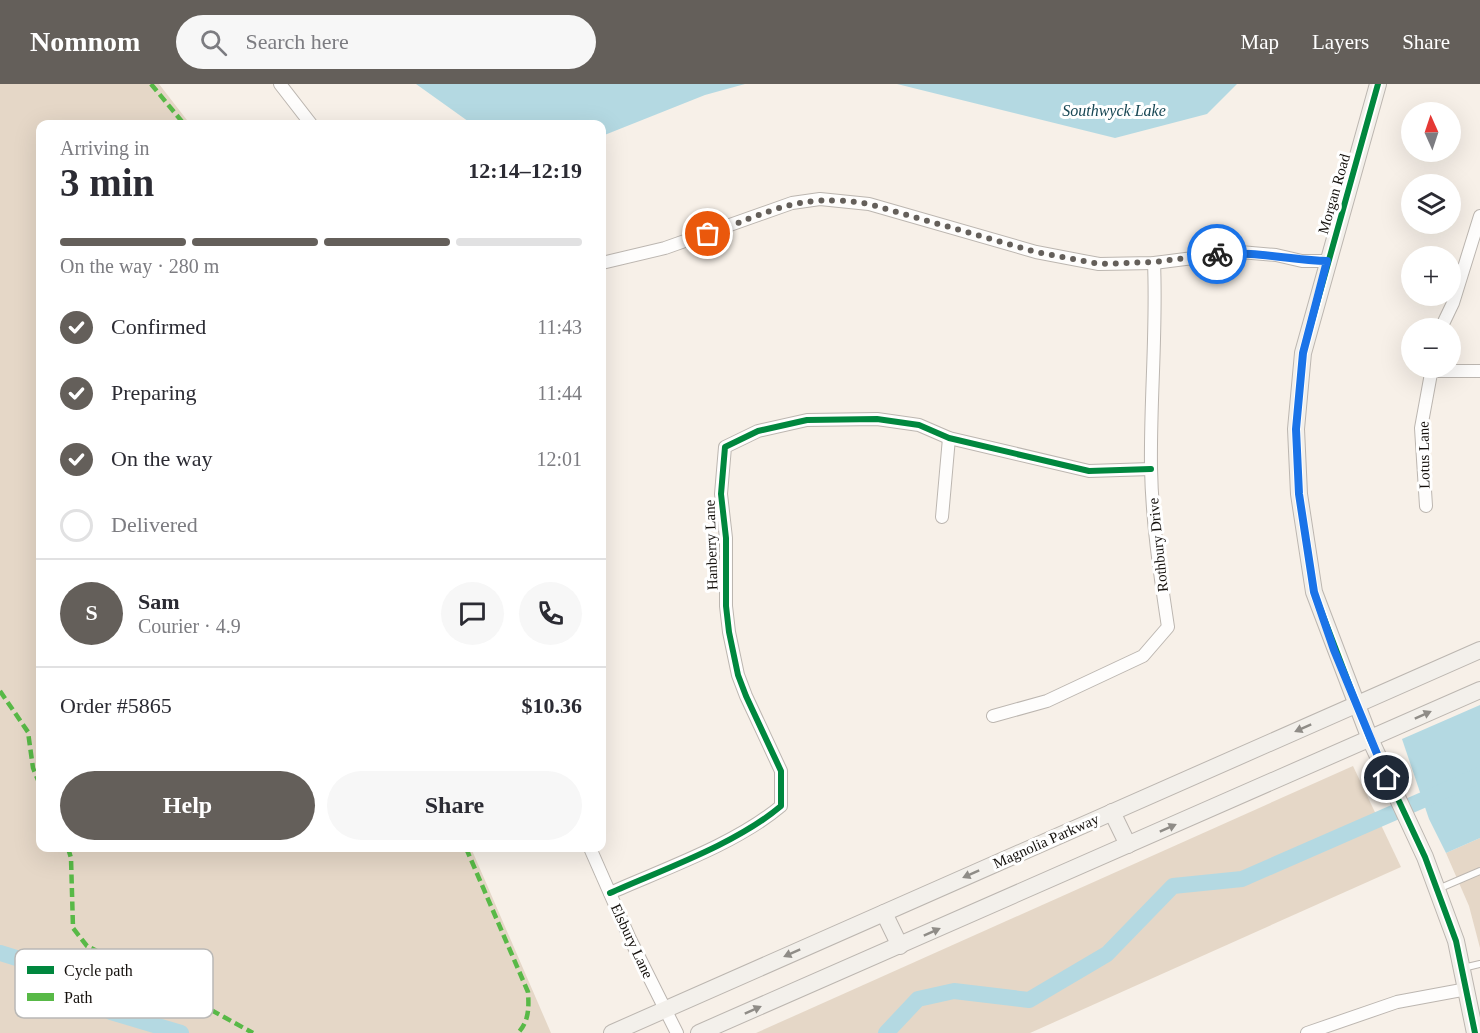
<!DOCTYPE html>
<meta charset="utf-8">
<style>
body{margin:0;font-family:Georgia,serif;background:#f7f7f7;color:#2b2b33;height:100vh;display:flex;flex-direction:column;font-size:22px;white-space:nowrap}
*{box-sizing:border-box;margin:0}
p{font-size:20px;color:#7c7c81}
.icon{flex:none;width:33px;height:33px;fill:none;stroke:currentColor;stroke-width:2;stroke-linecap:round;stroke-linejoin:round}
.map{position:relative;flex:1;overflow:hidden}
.panel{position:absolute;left:36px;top:36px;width:570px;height:732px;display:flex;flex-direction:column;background:#fff;border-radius:12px;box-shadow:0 6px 24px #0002}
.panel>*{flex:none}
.needle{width:39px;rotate:357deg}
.tools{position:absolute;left:1401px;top:18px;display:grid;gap:12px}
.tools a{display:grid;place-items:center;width:60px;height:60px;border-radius:50%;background:#fff;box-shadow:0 6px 24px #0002;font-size:30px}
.pin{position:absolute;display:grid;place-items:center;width:51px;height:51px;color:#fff;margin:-26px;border:3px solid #fff;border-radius:50%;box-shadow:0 2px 6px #0007}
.courier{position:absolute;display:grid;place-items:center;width:60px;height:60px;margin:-30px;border:4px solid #1a73e8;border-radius:50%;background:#fff;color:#222;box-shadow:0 2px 8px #0007}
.summary em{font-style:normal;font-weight:800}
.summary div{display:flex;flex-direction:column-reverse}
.summary{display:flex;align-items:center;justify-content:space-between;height:102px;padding:0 24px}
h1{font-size:39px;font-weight:800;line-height:45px}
.bar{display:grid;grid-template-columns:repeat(4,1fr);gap:9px 6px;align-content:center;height:72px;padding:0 24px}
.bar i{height:8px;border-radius:4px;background:#e1e1e2}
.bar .on{background:#645f5a}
.bar p{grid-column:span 4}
.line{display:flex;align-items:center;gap:15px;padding:0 24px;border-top:2px solid #e1e1e2}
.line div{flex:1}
.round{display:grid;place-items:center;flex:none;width:63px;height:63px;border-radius:32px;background:#f7f7f7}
ol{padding:0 24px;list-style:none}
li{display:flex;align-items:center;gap:18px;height:66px}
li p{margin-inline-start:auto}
li .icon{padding:6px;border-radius:50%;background:#645f5a;color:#fff;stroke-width:4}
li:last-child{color:#7c7c81}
li i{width:33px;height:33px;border:3px solid #e1e1e2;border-radius:50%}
.cta{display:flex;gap:12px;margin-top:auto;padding:12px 24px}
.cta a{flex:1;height:69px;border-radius:36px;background:#645f5a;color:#fff;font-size:24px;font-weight:800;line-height:69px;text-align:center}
.cta a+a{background:#f7f7f7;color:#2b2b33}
header{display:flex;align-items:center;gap:36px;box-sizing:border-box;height:84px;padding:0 30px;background:#645f5a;color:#fff}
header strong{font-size:28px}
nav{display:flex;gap:33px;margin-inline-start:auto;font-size:21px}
.search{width:420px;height:54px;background:#f7f7f7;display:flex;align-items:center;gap:15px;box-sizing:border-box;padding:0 21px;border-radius:33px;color:#7c7c81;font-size:22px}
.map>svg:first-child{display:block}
</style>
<header>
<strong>Nomnom</strong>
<div class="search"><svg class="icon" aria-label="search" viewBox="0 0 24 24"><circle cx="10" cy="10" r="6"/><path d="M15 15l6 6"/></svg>Search here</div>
<nav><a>Map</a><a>Layers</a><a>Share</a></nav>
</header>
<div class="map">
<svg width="1480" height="949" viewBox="0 0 1480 949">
<rect width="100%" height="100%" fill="#f7f0e8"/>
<g fill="#e5d7c7">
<polygon points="0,0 159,0 190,40 40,40 40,764 471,764 551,949 0,949"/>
<polygon points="1353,682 1401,783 1030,949 756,949"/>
<polygon points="1480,754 1480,864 1469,822 1446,769"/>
</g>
<g fill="#b4d9e2">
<polygon points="416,0 745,0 705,11 602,52 602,40 472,40"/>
<polygon points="897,0 1237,0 1207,30 1115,54"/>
<polygon points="1480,621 1480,754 1446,769 1429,735 1402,655"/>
</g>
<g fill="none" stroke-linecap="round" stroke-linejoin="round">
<g stroke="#b4d9e2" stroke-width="16">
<polyline points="0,869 55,886 111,928 181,949"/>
<polyline points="886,949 918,915 954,907 1029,916 1107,870 1173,802 1242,795 1480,691"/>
</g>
<defs>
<g id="lane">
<polyline points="1438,805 1480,787"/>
<polyline points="1463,884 1480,880"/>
</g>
<g id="street">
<polyline points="280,0 311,40"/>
<polyline points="602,179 665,164 792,119 820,115 869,120 1036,168 1099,180 1154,179 1240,168 1276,171 1302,177 1327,177"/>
<polyline points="1441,244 1453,219 1480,132"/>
<polyline points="1431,287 1480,287"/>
<polyline points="1426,422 1421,344 1432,284"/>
<polyline points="942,433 949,354"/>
<path d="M993 632 1047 617 1143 572 1168 543C1160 490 1152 438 1151 384 1150 315 1157 247 1154 179"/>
<polyline points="590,764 630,855 677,949"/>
<path d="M610 809C664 785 736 760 781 722V687L746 612 738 591 729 548 726 522V454L721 410 725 363 758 347 807 336 877 335 919 341 949 354 1089 387 1151 385"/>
<polyline points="1307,949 1397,918 1467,905"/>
</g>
<g id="secondary">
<polyline points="1378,0 1303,269 1296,345 1299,410 1314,508 1370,655 1425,773 1456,857 1475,949"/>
<polyline points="1112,728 1128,761"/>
<polyline points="884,829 900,862"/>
<polyline points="612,949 1480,566"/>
<polyline points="699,949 1480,606"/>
</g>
</defs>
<use href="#lane" stroke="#bcb6b0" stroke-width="8"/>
<use href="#street" stroke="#bcb6b0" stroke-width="14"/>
<use href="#secondary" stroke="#bcb6b0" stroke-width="18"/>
<use href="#lane" stroke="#fefdfc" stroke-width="6"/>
<use href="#street" stroke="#fefdfc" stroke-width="12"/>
<use href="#secondary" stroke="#f3f0eb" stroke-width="16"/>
<g stroke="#58b947" stroke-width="4.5" stroke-dasharray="9 4.5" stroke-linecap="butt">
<polyline points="151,0 184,40"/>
<polyline points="0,607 28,648 33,684 40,701"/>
<polyline points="68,764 71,774 73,844 87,862 182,910 253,949"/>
<path d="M466 764 528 908C529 924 529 937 518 949"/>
</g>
<defs>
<g id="cycleway">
<polyline points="1378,0 1303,269 1296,345 1299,410 1314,508 1370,655 1425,773 1456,857 1475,949"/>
<path d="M610 809C664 785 736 760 781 722V687L746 612 738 591 729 548 726 522V454L721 410 725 363 758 347 807 336 877 335 919 341 949 354 1089 387 1151 385"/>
</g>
</defs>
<use href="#cycleway" stroke="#fff" stroke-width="10"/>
<use href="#cycleway" stroke="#00873e" stroke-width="6"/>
</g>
<defs><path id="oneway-solid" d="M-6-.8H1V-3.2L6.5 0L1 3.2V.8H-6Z" transform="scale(1.5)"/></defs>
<g fill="#8f8c87">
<use href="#oneway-solid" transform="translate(1423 631) rotate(-24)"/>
<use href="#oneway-solid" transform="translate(1303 644) rotate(156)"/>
<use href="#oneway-solid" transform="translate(1168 744) rotate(-24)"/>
<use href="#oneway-solid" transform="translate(971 790) rotate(156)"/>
<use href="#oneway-solid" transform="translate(932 848) rotate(-24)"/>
<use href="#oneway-solid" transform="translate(792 869) rotate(156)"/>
<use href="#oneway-solid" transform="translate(753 926) rotate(-24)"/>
</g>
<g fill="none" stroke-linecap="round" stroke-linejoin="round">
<path stroke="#645f5a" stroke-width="6" stroke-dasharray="0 10.8" d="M708 150C771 128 798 108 869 120L1036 168 1099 180 1154 178 1217 170"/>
<path stroke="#1a73e8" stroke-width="8" d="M1217 170C1255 167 1290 176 1327 177L1303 269 1296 345 1299 410 1314 508 1334 566 1387 694"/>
</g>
<g text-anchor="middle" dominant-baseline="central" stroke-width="6" stroke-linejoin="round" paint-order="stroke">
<g font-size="15" fill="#15110d" stroke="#fff">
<text transform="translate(1334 110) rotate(-74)">Morgan Road</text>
<text transform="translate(1424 371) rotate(-91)">Lotus Lane</text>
<text transform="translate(711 461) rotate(-92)">Hanberry Lane</text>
<text transform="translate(1158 461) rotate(-96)">Rothbury Drive</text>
<text transform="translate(1046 757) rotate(-24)">Magnolia Parkway</text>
<text transform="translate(632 857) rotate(65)">Elsbury Lane</text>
</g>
<g font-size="16" font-style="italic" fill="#184754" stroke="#fff">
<text x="1114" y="26">Southwyck Lake</text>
</g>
</g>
<rect x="15" y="865" width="198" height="69" rx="9" fill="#fff" stroke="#b9b8b6" stroke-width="1.5"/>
<rect x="27" y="882" width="27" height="8" fill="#00873e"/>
<rect x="27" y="909" width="27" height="8" fill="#58b947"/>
<g font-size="16" fill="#15110d">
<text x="64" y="892">Cycle path</text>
<text x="64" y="919">Path</text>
</g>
</svg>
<div class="tools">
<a><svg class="needle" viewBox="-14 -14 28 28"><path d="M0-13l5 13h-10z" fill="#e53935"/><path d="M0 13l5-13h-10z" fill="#7c7c81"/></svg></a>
<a><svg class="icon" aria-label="layers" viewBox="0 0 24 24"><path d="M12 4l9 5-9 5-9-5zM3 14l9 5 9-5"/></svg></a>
<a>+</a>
<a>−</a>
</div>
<div class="pin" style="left:708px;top:150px;background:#ea580c"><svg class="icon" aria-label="bag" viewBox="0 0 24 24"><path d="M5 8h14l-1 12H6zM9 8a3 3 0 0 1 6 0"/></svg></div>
<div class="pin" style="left:1387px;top:694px;background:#1f2937"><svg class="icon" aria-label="home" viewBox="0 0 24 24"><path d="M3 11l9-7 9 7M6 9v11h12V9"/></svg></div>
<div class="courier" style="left:1217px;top:170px"><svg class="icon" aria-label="bike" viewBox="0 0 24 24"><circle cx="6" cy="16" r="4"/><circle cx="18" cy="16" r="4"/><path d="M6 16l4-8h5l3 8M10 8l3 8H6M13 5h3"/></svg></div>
<section class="panel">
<div class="summary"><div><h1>3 min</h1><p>Arriving in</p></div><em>12:14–12:19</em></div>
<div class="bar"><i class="on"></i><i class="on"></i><i class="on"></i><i></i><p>On the way · 280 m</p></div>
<ol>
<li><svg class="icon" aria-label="check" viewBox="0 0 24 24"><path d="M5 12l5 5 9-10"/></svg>Confirmed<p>11:43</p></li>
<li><svg class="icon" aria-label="check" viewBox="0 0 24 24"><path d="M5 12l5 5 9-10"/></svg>Preparing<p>11:44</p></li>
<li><svg class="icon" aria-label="check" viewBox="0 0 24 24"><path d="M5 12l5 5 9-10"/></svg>On the way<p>12:01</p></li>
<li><i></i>Delivered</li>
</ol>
<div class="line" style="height:108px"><b class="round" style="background:#645f5a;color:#fff">S</b><div><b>Sam</b><p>Courier · 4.9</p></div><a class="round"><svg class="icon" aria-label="chat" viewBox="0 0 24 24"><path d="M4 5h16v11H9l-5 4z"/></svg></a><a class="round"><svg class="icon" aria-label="phone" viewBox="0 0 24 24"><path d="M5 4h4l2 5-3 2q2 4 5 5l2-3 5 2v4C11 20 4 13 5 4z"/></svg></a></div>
<div class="line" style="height:78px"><div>Order #5865</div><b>$10.36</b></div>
<div class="cta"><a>Help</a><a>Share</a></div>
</section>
</div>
